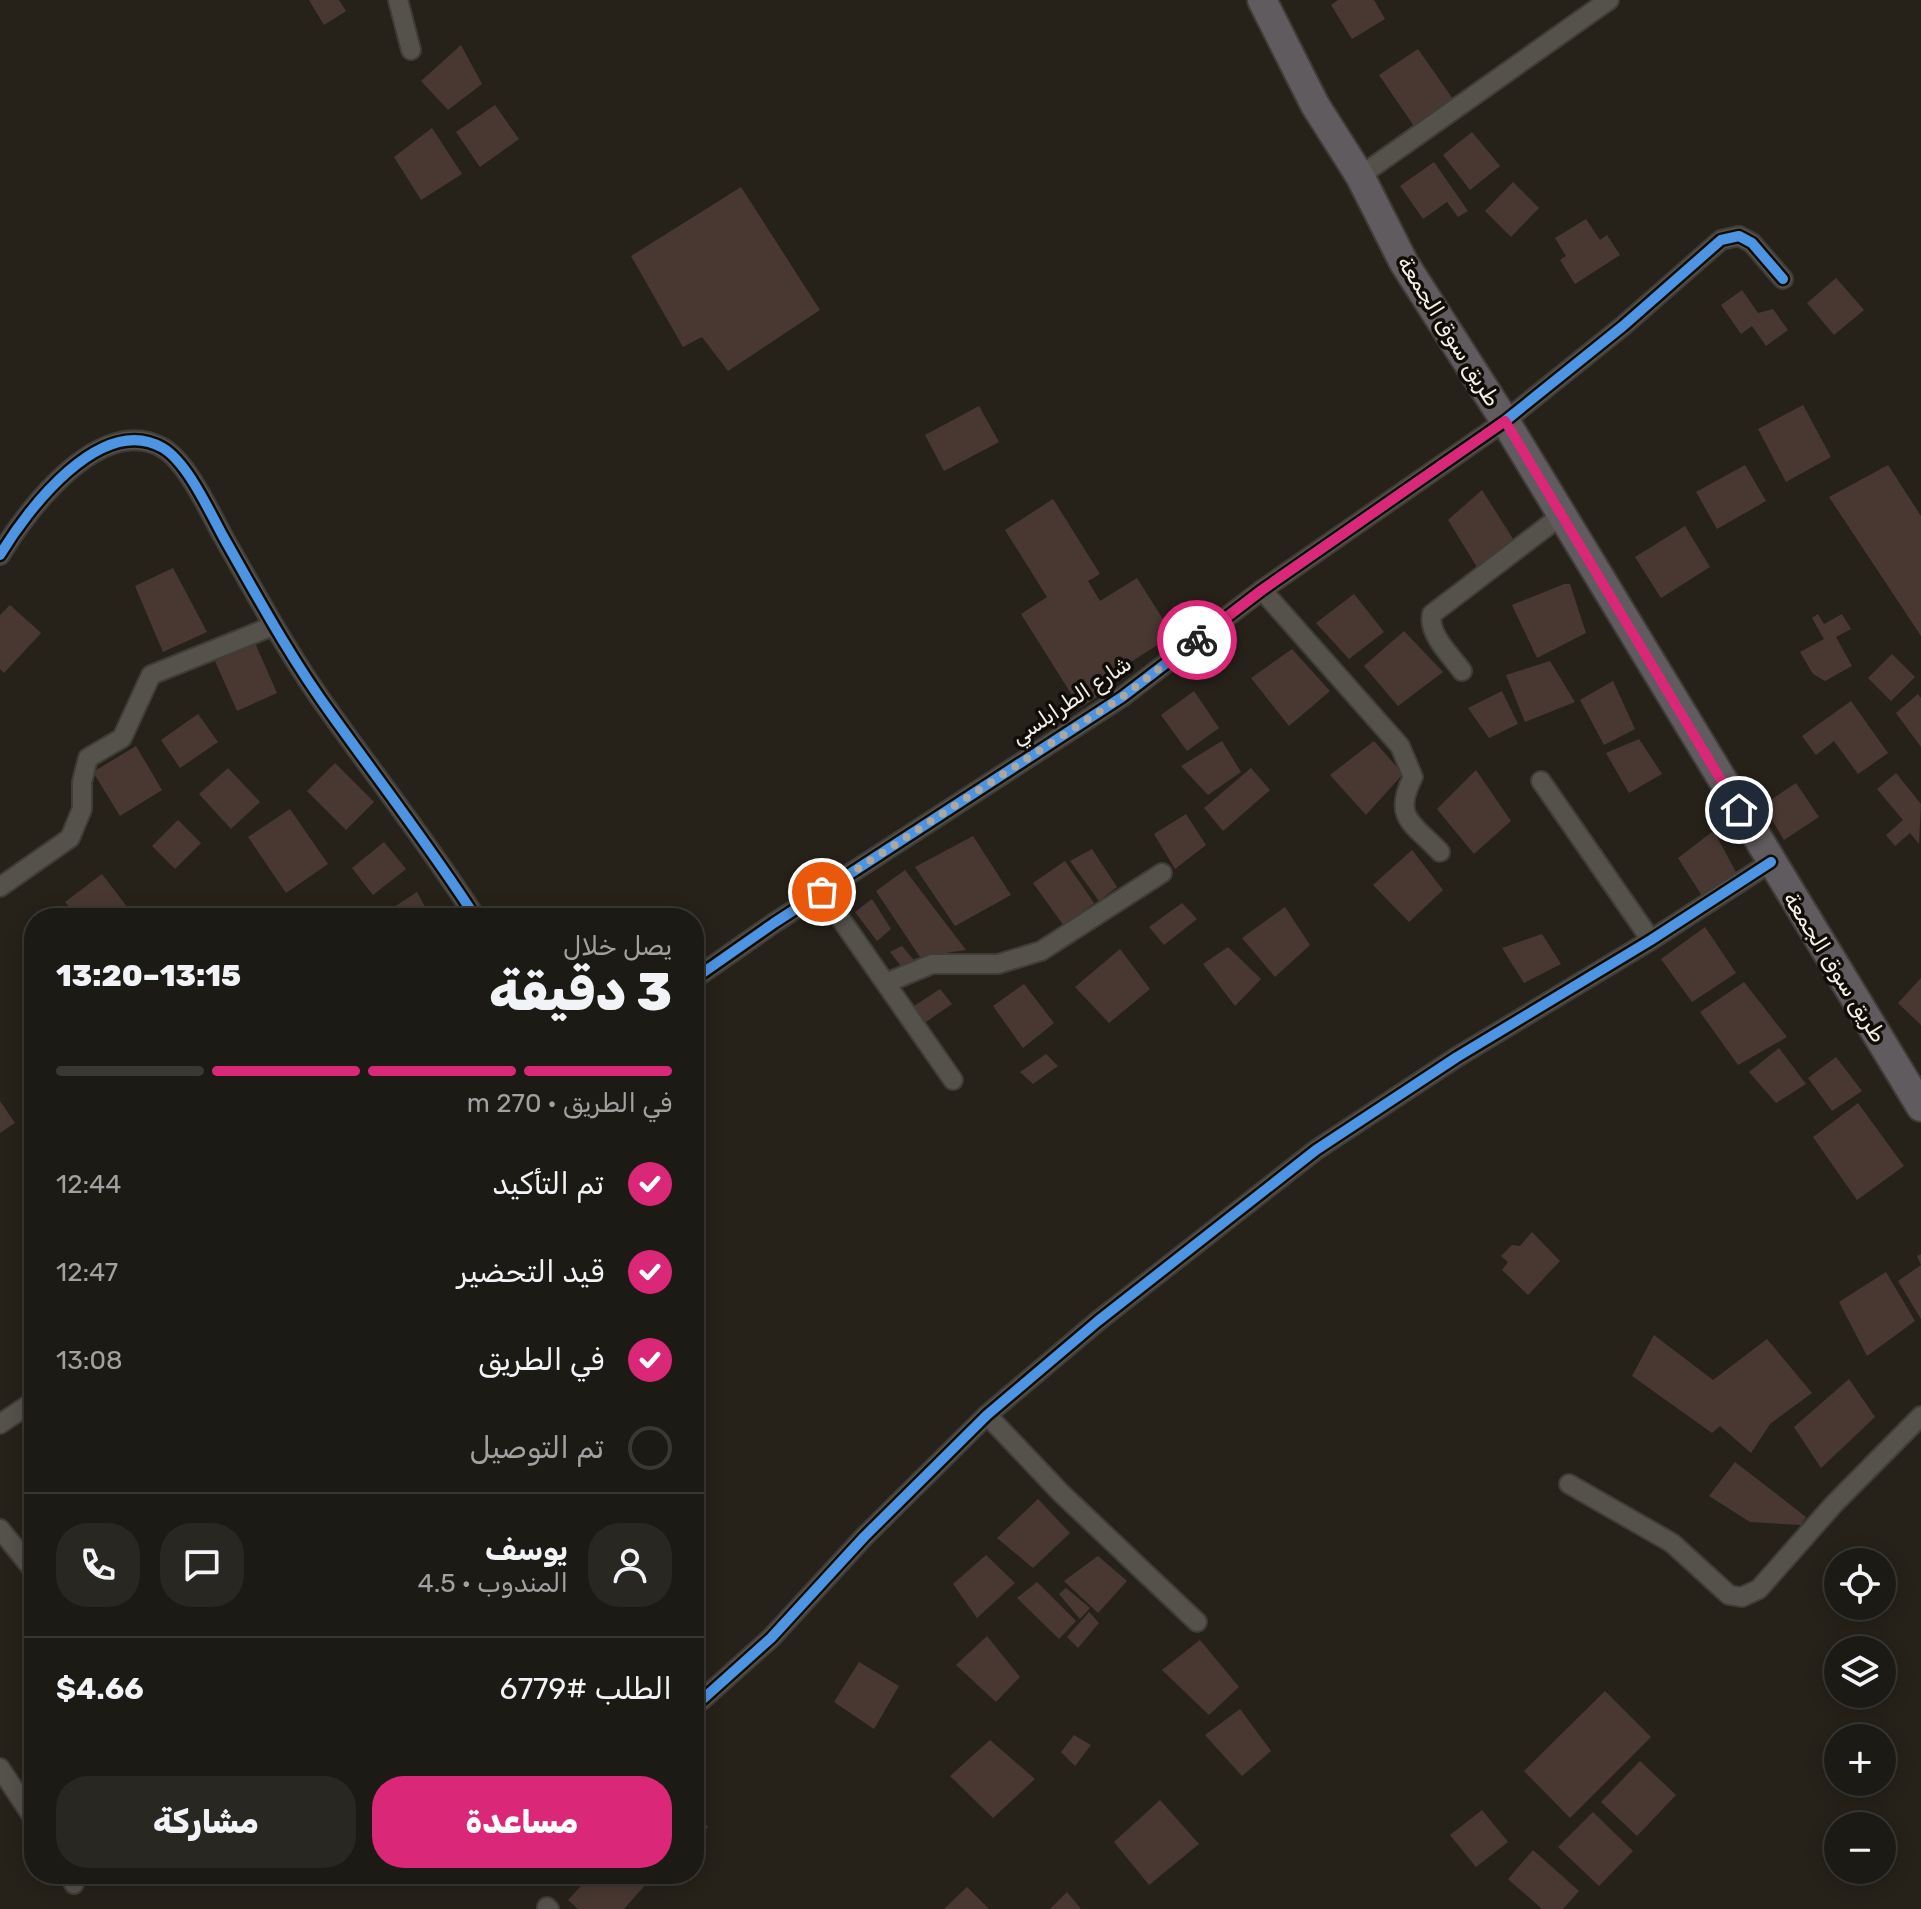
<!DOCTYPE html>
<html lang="ar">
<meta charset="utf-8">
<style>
body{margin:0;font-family:Rubik,"Noto Naskh Arabic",sans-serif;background:#292722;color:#f1f3f6;direction:rtl;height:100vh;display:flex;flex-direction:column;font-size:30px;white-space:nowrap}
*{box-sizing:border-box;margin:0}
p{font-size:26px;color:#a0a1a0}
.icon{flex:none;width:44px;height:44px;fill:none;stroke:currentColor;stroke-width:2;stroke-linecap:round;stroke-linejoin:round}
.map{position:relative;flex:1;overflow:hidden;direction:ltr}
.sheet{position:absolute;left:24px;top:908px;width:680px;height:976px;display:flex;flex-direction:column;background:#1c1a14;border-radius:32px;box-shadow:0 4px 20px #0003,0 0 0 2px #3a3834;direction:rtl}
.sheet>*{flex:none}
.fabs{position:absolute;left:1824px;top:1548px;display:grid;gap:16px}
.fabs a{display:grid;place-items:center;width:72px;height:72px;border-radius:50%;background:#1c1a14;box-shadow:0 4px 20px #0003,0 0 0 2px #3a3834;font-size:40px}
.pin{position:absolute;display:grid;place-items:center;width:68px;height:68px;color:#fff;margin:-34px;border:4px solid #fff;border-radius:50%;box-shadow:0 2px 8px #0007}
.courier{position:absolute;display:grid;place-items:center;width:80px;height:80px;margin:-40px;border:6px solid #db2777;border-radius:50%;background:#fff;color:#222;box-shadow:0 2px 10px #0007}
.overview em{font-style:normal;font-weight:800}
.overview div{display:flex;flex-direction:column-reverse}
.overview{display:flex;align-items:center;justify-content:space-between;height:136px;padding:0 32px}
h1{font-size:52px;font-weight:800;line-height:60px}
.bar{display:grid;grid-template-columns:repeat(4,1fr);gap:12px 8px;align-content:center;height:96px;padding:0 32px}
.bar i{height:10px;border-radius:6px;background:#3a3834}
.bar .selected{background:#db2777}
.bar p{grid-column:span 4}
.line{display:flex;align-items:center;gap:20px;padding:0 32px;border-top:2px solid #3a3834}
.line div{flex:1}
.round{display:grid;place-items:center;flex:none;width:84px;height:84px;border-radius:32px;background:#292722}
ol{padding:0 32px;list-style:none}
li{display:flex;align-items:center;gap:24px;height:88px}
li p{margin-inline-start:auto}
li .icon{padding:8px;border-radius:50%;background:#db2777;color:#fff;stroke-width:4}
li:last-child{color:#a0a1a0}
li i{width:44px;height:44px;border:4px solid #3a3834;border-radius:50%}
.action{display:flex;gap:16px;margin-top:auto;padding:16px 32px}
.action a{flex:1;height:92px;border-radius:32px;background:#db2777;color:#fff;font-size:32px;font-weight:800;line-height:92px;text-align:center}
.action a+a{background:#292722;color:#f1f3f6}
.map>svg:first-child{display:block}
</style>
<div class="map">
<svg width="1921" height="1909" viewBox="0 0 1921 1909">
<rect width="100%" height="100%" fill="#26221a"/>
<g fill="#493832">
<polygon points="309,0 339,0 346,11 324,25"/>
<polygon points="1338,0 1374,0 1385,19 1352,39 1331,5"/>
<polygon points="461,45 482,84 448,110 421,81"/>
<polygon points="1418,49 1455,102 1416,129 1379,75"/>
<polygon points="495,105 519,139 480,167 456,132"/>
<polygon points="432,128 462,174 421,200 394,157"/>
<polygon points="1472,132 1500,166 1470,190 1443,155"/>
<polygon points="1434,162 1468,211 1458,217 1447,202 1423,219 1400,186"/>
<polygon points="1513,182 1539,208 1511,237 1485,211"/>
<polygon points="741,187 820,310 728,371 702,337 683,347 631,256"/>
<polygon points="1586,219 1600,240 1607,235 1620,255 1575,284 1560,260 1566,256 1555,238"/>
<polygon points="1836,278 1864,310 1834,335 1807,303"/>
<polygon points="1742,290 1758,313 1773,309 1788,330 1766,346 1752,326 1741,334 1721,305"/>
<polygon points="1803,405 1831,457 1786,482 1758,429"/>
<polygon points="979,406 999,442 944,471 925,435"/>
<polygon points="1745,465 1766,501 1717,529 1696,492"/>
<polygon points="1888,465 1921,516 1921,636 1829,497"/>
<polygon points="1482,490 1515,542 1477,567 1448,520"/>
<polygon points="1053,499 1100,574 1088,581 1100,601 1137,578 1173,635 1109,676 1115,685 1080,708 1021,614 1047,597 1005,530"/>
<polygon points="1685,526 1710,567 1661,598 1635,557"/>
<polygon points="173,568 207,632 163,652 135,586"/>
<polygon points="1564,584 1570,584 1586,633 1537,658 1512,605"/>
<polygon points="1354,594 1384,632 1349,659 1316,623"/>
<polygon points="10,605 41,633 4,673 0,669 0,615"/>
<polygon points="1818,614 1824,624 1842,614 1851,629 1836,637 1852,666 1825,681 1813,674 1800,652 1824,639 1812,618"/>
<polygon points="1404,631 1443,672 1398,706 1364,666"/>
<polygon points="255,643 277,693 237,711 215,661"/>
<polygon points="1292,649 1330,691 1289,726 1251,678"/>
<polygon points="1892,654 1915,677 1891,701 1868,678"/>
<polygon points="1550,661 1575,702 1525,722 1506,675"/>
<polygon points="1613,681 1635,729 1604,745 1580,700"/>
<polygon points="1194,691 1219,728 1187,751 1161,715"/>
<polygon points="1502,691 1518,724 1489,738 1468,708"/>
<polygon points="1918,694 1921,698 1921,747 1896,713"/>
<polygon points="1851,701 1888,753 1858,774 1834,741 1816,755 1802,736"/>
<polygon points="198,714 218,742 180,768 161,740"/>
<polygon points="1639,739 1662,774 1629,793 1606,753"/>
<polygon points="1222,741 1241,772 1208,795 1181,766"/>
<polygon points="1374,741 1403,774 1366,815 1330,775"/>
<polygon points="136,746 162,790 120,816 93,772"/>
<polygon points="335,763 374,802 346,830 307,791"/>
<polygon points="228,768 260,802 231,829 199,794"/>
<polygon points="1251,768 1270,790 1223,831 1204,808"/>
<polygon points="1476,770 1511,821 1474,854 1437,809"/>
<polygon points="1896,773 1921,804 1919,844 1910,833 1895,846 1886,835 1903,820 1877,789"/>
<polygon points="1796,783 1819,817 1784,840 1763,805"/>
<polygon points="290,809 328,864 286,893 248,837"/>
<polygon points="1186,814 1206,845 1175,869 1154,834"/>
<polygon points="178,820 201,843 175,869 152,846"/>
<polygon points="1712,832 1715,833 1738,876 1704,899 1678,858"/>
<polygon points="973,836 1011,895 955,926 915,867"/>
<polygon points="384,842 406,869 373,895 352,868"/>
<polygon points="1092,849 1117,887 1099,901 1070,861"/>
<polygon points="1412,850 1443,890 1409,922 1373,885"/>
<polygon points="1065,861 1094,903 1064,926 1033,883"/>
<polygon points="905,870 966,950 920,957 876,891"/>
<polygon points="102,874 128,908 116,918 78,918 65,902"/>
<polygon points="417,892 431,918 377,918"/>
<polygon points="872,899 891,929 877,941 855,912"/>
<polygon points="1182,903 1197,919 1164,945 1149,927"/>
<polygon points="1285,907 1310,945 1275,977 1242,938"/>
<polygon points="1705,927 1736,973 1692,1002 1661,959"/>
<polygon points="1542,934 1561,964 1524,983 1502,948"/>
<polygon points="902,946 918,965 905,971 890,952"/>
<polygon points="1228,947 1261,979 1235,1006 1203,964"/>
<polygon points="1120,949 1150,989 1109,1023 1075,987"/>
<polygon points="1921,978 1921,1025 1898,1003"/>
<polygon points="1744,982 1787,1037 1738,1065 1700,1012"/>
<polygon points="1024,984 1054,1023 1023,1048 993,1006"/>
<polygon points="940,989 952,1004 923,1024 914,1006"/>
<polygon points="1779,1048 1806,1084 1776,1103 1749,1072"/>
<polygon points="1046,1054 1058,1066 1033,1084 1020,1072"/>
<polygon points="1836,1057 1862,1091 1832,1111 1808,1078"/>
<polygon points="0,1101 15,1123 0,1133"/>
<polygon points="1858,1103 1904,1166 1857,1200 1813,1137"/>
<polygon points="1532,1232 1560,1261 1528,1295 1502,1270 1508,1262 1501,1256 1512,1245 1520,1246"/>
<polygon points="1921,1254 1921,1319 1898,1281 1921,1265 1917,1256"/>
<polygon points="1886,1272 1915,1321 1867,1356 1839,1302"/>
<polygon points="1654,1335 1713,1380 1767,1339 1812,1393 1770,1424 1751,1453 1720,1426 1712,1433 1632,1376"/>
<polygon points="1849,1379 1875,1417 1821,1468 1794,1427"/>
<polygon points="1735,1462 1806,1517 1801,1525 1750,1522 1709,1496"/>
<polygon points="1038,1499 1070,1533 1033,1568 997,1538"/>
<polygon points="986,1555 1015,1583 977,1618 953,1584"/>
<polygon points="1098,1556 1127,1581 1098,1613 1064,1581"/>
<polygon points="1037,1582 1076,1621 1059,1639 1017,1598"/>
<polygon points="1066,1588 1090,1608 1080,1619 1059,1594"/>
<polygon points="1089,1612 1099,1623 1078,1648 1067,1637"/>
<polygon points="987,1636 1020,1677 996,1702 956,1665"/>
<polygon points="1200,1640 1239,1687 1209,1715 1162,1670"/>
<polygon points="859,1662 899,1686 874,1729 834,1702"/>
<polygon points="1605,1691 1651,1737 1570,1818 1524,1771"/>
<polygon points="1240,1709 1271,1751 1242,1776 1205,1735"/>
<polygon points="1074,1735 1091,1745 1075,1766 1061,1752"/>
<polygon points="990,1740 1035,1779 993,1818 950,1776"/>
<polygon points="1640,1761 1676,1795 1637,1836 1601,1802"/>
<polygon points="1160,1800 1199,1844 1149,1885 1114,1842"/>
<polygon points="1482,1810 1508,1842 1476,1867 1450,1835"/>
<polygon points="1593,1812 1633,1851 1599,1886 1558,1847"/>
<polygon points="694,1813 708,1827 694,1842"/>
<polygon points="1533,1850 1579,1891 1563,1909 1542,1909 1508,1879"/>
<polygon points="592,1874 637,1874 647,1883 624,1909 578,1909 568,1900"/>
<polygon points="967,1887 989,1909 944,1909"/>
<polygon points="1067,1892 1081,1909 1050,1909"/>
</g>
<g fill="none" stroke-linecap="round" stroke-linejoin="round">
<defs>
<g id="street">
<polyline points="398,0 411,50"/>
<polyline points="1360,176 1609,0"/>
<path d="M0 555C27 510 101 412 163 448 188 463 210 513 224 538 258 598 291 659 332 715 380 782 431 848 476 918"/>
<path d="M1262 590 1400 746 1413 777C1392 818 1413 823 1440 852"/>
<path d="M1462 671C1452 657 1427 633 1432 614L1562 515"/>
<polyline points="1541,781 1651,940"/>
<polyline points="0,887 70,838 82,809 82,782 88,758 122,738 151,675 273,626"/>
<polyline points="822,892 953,1080"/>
<polyline points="694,979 774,923 1122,697 1262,590 1505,421 1623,326 1721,240 1739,236 1752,243 1783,279"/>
<polyline points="886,983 932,964 998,964 1041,951 1162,873"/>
<polyline points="987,1415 1061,1493 1197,1622"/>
<polyline points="0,1424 34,1401"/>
<polyline points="1569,1484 1672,1543 1729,1595 1742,1597 1759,1589 1834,1504 1921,1416"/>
<polyline points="0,1529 34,1571"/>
<polyline points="694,1707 771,1638 864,1537 987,1415 1098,1321 1316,1150 1457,1057 1651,940 1771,862"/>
<polyline points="0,1768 34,1819"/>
<polyline points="69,1874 74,1884"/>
<polyline points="547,1907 549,1909"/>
</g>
<polyline id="primary" points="1262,0 1315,105 1360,176 1404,263 1505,421 1921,1107"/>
</defs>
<use href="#street" stroke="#403c37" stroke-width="22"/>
<use href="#primary" stroke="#403c37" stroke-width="32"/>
<use href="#street" stroke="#55524c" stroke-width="18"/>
<use href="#primary" stroke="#605b5e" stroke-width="28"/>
<defs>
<g id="cycleway">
<path d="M0 555C27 510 101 412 163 448 188 463 210 513 224 538 258 598 291 659 332 715 380 782 431 848 476 918"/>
<polyline points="694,979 774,923 1122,697 1262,590 1505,421 1623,326 1721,240 1739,236 1752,243 1783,279"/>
<polyline points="694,1707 771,1638 864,1537 987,1415 1098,1321 1316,1150 1457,1057 1651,940 1771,862"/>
</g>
</defs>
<use href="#cycleway" stroke="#100d07" stroke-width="15"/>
<use href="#cycleway" stroke="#4d94e3" stroke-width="10"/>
</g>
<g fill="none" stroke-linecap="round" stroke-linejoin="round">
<polyline stroke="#ada89f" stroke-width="8" stroke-dasharray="0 14.4" points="822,892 1122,697 1197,640"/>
<polyline stroke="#db2777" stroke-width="10" points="1197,640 1262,590 1505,421 1739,810"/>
</g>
<g text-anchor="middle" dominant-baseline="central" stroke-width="7" stroke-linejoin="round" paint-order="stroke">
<g font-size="22" fill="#f5f0e7" stroke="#100d07">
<text transform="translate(1449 331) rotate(58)">طريق سوق الجمعة</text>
<text transform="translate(1071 700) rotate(-34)">شارع الطرابلسي</text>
<text transform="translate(1835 967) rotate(58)">طريق سوق الجمعة</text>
</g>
</g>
</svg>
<div class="fabs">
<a><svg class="icon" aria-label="locate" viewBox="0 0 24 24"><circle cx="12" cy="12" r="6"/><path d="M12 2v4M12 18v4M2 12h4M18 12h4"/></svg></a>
<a><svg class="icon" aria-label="layers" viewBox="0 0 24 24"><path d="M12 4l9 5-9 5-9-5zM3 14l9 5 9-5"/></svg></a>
<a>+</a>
<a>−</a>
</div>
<div class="pin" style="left:822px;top:892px;background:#ea580c"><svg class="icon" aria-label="bag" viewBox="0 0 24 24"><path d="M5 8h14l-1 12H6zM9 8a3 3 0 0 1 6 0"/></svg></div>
<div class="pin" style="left:1739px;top:810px;background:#1f2937"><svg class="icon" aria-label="home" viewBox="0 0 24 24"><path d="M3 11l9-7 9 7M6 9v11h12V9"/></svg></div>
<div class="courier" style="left:1197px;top:640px"><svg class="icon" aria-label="bike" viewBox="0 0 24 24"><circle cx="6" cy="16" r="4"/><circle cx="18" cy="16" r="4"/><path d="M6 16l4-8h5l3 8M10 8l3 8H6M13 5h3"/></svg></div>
<section class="sheet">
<div class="overview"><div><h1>3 دقيقة</h1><p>يصل خلال</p></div><em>13:15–13:20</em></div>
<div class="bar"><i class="selected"></i><i class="selected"></i><i class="selected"></i><i></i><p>في الطريق · 270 m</p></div>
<ol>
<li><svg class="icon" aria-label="check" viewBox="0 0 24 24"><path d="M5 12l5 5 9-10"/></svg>تم التأكيد<p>12:44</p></li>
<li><svg class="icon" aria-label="check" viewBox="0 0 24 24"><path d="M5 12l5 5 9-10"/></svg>قيد التحضير<p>12:47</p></li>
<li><svg class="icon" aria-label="check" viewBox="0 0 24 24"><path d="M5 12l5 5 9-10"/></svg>في الطريق<p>13:08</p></li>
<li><i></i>تم التوصيل</li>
</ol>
<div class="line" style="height:144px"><a class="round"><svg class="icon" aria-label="person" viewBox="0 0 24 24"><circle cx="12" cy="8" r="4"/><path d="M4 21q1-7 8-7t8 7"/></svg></a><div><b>يوسف</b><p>المندوب · 4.5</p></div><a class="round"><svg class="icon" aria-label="chat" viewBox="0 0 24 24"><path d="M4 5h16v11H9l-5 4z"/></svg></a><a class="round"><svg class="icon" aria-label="phone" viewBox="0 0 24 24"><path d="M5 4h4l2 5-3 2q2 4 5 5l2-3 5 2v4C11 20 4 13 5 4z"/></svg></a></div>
<div class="line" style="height:104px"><div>الطلب #6779</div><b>$4.66</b></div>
<div class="action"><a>مساعدة</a><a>مشاركة</a></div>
</section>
</div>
